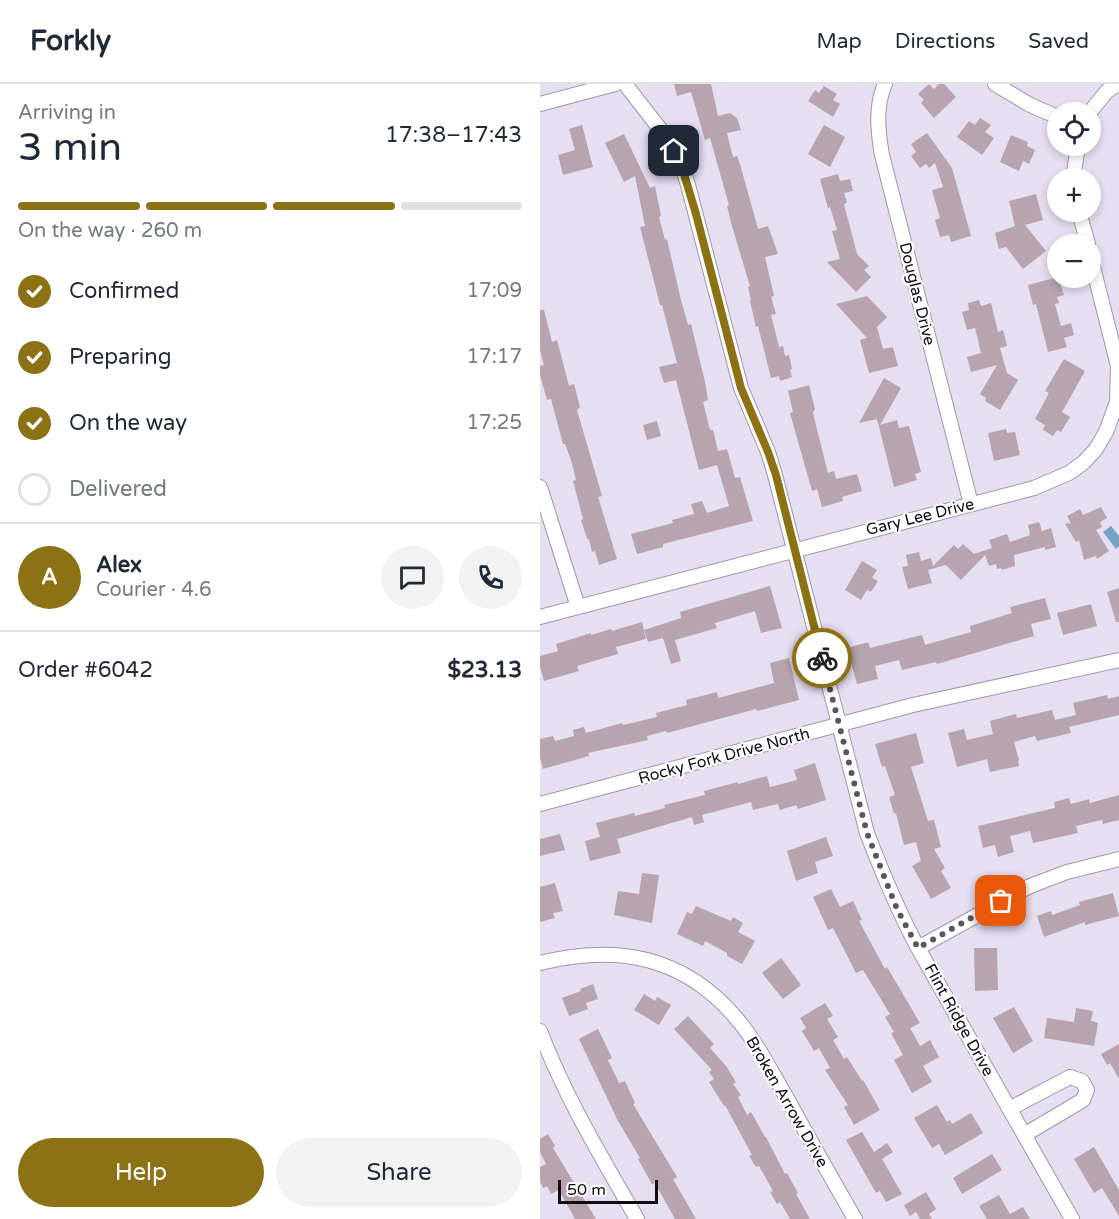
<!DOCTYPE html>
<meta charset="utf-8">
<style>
body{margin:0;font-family:"Varela Round",sans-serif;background:#f2f2f3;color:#1f2937;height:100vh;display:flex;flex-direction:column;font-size:22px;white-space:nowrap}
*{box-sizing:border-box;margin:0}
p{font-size:20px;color:#747a83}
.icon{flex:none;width:33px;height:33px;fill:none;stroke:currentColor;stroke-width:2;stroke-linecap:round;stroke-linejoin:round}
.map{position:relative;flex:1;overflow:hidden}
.drawer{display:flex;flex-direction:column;background:#fff;width:540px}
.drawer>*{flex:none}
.tools{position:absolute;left:507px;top:18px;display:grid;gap:12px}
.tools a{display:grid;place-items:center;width:54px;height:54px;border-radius:50%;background:#fff;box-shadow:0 3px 9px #0003;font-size:30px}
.scale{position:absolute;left:18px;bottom:15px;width:100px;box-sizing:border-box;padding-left:6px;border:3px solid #0f0c13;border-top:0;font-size:16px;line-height:21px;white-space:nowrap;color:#0f0c13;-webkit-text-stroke:4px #fff;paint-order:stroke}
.pin{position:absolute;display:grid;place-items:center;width:51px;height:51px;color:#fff;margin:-26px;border-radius:12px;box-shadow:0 3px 9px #0006}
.courier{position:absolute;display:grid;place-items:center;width:60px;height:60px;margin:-30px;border:4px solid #8c7115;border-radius:50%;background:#fff;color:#222;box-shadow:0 2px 8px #0007}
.overview em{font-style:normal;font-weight:600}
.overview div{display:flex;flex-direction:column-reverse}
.overview{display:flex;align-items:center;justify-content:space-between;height:102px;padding:0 18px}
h1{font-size:39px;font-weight:600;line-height:45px}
.bar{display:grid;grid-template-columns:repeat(4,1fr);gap:9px 6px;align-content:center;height:72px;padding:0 18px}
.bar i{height:8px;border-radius:4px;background:#e0e1e3}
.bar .selected{background:#8c7115}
.bar p{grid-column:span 4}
.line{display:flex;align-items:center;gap:15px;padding:0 18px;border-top:2px solid #e0e1e3}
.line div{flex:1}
.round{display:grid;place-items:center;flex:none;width:63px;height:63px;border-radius:32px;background:#f2f2f3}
ol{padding:0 18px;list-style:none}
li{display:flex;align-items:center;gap:18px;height:66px}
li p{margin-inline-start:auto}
li .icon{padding:6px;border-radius:50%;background:#8c7115;color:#fff;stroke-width:4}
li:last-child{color:#747a83}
li i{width:33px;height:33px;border:3px solid #e0e1e3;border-radius:50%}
.button{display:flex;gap:12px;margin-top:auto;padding:12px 18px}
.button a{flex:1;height:69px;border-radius:36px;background:#8c7115;color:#fff;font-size:24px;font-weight:600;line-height:69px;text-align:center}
.button a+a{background:#f2f2f3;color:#1f2937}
header{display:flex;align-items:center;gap:36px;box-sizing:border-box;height:84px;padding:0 30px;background:#fff;border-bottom:2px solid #e0e1e3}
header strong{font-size:28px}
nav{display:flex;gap:33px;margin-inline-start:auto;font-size:21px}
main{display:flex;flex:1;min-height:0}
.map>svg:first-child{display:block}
</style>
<header>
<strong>Forkly</strong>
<nav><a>Map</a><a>Directions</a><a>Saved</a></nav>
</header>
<main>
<section class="drawer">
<div class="overview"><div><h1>3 min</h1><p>Arriving in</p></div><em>17:38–17:43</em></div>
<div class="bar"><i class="selected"></i><i class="selected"></i><i class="selected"></i><i></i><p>On the way · 260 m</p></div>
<ol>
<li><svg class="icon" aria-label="check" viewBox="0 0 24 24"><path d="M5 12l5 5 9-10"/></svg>Confirmed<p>17:09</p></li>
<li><svg class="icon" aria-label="check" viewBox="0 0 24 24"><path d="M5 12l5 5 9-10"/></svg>Preparing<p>17:17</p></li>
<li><svg class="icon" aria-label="check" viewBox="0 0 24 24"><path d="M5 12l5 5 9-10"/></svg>On the way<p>17:25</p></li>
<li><i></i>Delivered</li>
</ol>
<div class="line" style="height:108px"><b class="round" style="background:#8c7115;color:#fff">A</b><div><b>Alex</b><p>Courier · 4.6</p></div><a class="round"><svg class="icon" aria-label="chat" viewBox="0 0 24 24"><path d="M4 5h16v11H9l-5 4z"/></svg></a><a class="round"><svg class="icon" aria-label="phone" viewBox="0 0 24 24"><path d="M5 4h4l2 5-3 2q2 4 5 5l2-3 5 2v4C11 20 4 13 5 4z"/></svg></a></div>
<div class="line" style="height:78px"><div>Order #6042</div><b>$23.13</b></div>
<div class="button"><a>Help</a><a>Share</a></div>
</section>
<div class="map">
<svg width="579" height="1135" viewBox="0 0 579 1135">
<rect width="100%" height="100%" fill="#e6def1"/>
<polygon fill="#77a2c3" points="571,442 579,452 579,462 576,465 563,448"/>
<g fill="#b7a4af">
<polygon points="134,0 171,0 178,32 190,29 197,34 201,46 187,49 193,73 197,72 200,80 218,145 228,142 238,170 225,173 234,212 231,213 236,230 231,231 239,263 243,262 245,272 249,271 252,285 250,286 252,293 240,297 239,292 231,294 218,242 216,243 210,217 211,216 208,203 210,202 192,142 187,122 189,121 170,54 165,56 151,8 137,12"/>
<polygon points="389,0 394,5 399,0 404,0 416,13 394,34 381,19 384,16 378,10"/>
<polygon points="284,2 297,10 293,16 300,20 293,33 268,17 275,6 279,9"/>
<polygon points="440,34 451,41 445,48 454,54 442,71 417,53 429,37 435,41"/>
<polygon points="42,41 53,83 23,91 18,71 35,66 29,45"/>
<polygon points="284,41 305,53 290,83 268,70"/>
<polygon points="387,49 412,84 431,152 411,158 409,151 400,153 395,136 400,134 392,106 403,103 395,79 389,84 386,80 380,84 371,72 376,68 371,60"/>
<polygon points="84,50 110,104 115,102 121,132 119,133 125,156 127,155 141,216 148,241 151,240 165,298 168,316 163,318 170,346 173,346 178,367 187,365 195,394 200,393 213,437 123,460 123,463 97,470 91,450 133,439 132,436 154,430 151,420 162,417 167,429 189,422 177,381 159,386 136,296 124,299 119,283 137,279 122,221 120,221 100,143 105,142 95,92 84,98 65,59"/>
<polygon points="471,51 488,58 487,62 495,66 489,80 483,77 479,87 460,78"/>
<polygon points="298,90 300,97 310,95 313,107 304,109 307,119 304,120 317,170 329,182 324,186 331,193 316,208 287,178 300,175 292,147 297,146 290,123 288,124 280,95"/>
<polygon points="496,110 503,136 485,141 506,167 483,185 466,163 459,165 455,149 475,142 469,117"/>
<polygon points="518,193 524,211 517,213 519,219 515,220 521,242 531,239 534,251 524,254 527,263 508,268 496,220 493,221 488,201"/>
<polygon points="327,212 347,233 337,243 343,265 353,263 358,282 329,289 320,256 327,254 296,220"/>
<polygon points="439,216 441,222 451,219 458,248 463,246 467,262 460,264 467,289 478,296 460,326 445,317 446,314 440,310 457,281 431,288 427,273 441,269 435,244 427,246 422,228 429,226 428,219"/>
<polygon points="0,226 4,226 12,258 17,256 29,302 34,300 40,323 37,326 62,412 58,413 77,475 59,481 55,467 52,468 49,455 47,455 41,436 43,435 33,397 36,396 31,376 25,360 23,360 11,315 7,316 0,291 0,282 4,281 0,266"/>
<polygon points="524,275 545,287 522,328 530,333 521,348 517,346 513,352 503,346 505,341 495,335 509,309 505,307"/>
<polygon points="344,294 361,304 340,341 357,336 359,344 369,342 381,388 375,390 377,396 354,403 337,335 319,339"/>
<polygon points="269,301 275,325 273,329 288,389 294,387 296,395 317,390 322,407 302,413 303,417 282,423 277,405 272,407 250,329 253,328 248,307"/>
<polygon points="117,337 121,352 107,356 103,341"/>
<polygon points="466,345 467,349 475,348 480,371 454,377 448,349"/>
<polygon points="561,423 567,434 560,438 562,443 556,446 569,467 557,475 556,472 544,476 539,456 536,458 525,440 531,439 527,432 540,425 543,431"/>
<polygon points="499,438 502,447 511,444 516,463 505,466 505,463 474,471 475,482 462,486 461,484 457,485 456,480 449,482 445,471 421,496 406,481 388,486 392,499 368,505 362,483 368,482 366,471 379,468 381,477 391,474 393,482 414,461 418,465 423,460 434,470 452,464 449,456 467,450 470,458 490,451 488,441"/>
<polygon points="322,477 337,486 332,494 338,497 331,508 327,506 321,516 305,506"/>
<polygon points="230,502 242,544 221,549 215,527 175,539 177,544 135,556 141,577 131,580 123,554 108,558 104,546 141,534 140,528"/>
<polygon points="579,504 579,538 576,538 567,508"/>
<polygon points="505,514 511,535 491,540 494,552 397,580 396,578 362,586 359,576 335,582 338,595 317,600 307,564 328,558 330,564 382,551 385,561 431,548 430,542 472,529 470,523"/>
<polygon points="551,520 557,542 523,551 517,529"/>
<polygon points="102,538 106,555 76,563 78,570 37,582 39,587 4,597 0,583 0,572 18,567 16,560 51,549 51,551 71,545 72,547"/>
<polygon points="249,574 259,616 217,627 216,625 127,649 126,647 107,652 108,656 48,669 49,672 3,685 0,673 0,655 13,652 15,657 34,652 33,646 44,643 46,649 82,639 83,641 117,633 116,629 147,621 146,616 177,608 178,614 234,599 230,579"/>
<polygon points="567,611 568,615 579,612 579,631 529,643 531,649 497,657 495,652 474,658 479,676 478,677 479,682 450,688 447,675 417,683 408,649 424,645 427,656 453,650 450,637 476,630 477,634 512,626 515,636 536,631 533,619"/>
<polygon points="376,649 384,679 371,683 388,737 394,736 401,763 394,765 405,784 401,787 411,804 391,815 372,782 381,777 376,758 364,761 356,729 354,730 349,713 355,711 345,682 342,683 335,660"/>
<polygon points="275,679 286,716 258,725 256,721 240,726 238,720 213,726 211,718 162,731 164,738 154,741 152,733 77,755 81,769 50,777 45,757 60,753 56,739 94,729 95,732 125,724 124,721 165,711 164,707 198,698 198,700 227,692 230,703 257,696 254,686"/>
<polygon points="579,711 579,736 563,740 562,736 536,742 538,749 493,759 490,747 470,752 474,768 458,773 455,761 443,764 438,742 515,724 514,718 529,714 531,720 549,715 550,719"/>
<polygon points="20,750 25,766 0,772 0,755"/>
<polygon points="286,753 293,772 275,778 278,789 256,797 247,767"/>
<polygon points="102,789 119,791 112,839 74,831 78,807 99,810"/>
<polygon points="15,799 23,827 13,829 15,834 0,838 0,803"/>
<polygon points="291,805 300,823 313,817 322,836 319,837 345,885 347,883 380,939 370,944 380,962 390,956 399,973 383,982 392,998 372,1009 354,976 363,971 351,949 354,948 345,933 350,930 323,886 316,889 293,844 288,846 273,813"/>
<polygon points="573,809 579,832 545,841 545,838 504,853 497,832 511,827 512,831 540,821 539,818"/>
<polygon points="156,822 191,837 193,833 203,839 198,848 215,857 202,880 187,872 187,869 165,857 163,862 137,850 147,828 152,830"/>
<polygon points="434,864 457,864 458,906 435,907"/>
<polygon points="241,874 261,901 243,915 222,889"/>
<polygon points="53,900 58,915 46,919 48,925 29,932 22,914 41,907 40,905"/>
<polygon points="104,910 115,917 117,913 131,921 119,941 94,926"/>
<polygon points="285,919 293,932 287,935 298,953 293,956 304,975 307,973 322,997 323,996 340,1026 314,1041 304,1023 308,1021 285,986 290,984 279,964 274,967 262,947 266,944 260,934"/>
<polygon points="474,923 493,957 473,969 453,934"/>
<polygon points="536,924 553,927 551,937 558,939 554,962 504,954 507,934 534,938"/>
<polygon points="148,932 174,960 170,964 186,982 196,998 193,1000 201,1011 198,1013 207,1031 211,1028 225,1053 226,1053 245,1090 247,1089 258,1109 256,1110 270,1135 250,1135 240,1118 237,1120 230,1108 233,1107 219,1082 216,1083 209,1072 212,1071 185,1021 184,1022 169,998 174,995 169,988 172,986 134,945"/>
<polygon points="58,945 72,974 68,976 79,999 85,997 95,1019 93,1020 137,1093 133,1095 156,1135 135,1135 115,1099 112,1100 98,1075 100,1074 78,1037 39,955"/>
<polygon points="579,960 579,995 570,979 567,981 561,970"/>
<polygon points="397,1021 407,1038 410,1036 412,1040 431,1029 443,1049 405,1071 399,1060 392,1064 374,1034"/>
<polygon points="322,1048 334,1068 347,1059 353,1068 342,1075 362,1110 346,1118 340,1107 336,1109 306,1056"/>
<polygon points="8,1050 15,1062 13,1064 56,1135 35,1135 19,1106 11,1110 7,1102 3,1104 0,1097 0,1083 6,1080 0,1068 0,1055"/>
<polygon points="554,1063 579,1106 579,1132 562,1104 554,1109 534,1075"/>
<polygon points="452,1070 462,1086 422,1110 413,1094"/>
<polygon points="386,1108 396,1125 389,1130 392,1135 380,1135 376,1128 370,1132 364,1121"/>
<polygon points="459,1111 470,1130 483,1123 490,1135 447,1135 439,1122"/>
</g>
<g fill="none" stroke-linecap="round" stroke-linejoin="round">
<defs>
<g id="minor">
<path d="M85 0 127 54 141 80 148 101 201 304 228 368 235 391 327 749C342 788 358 827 378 864L532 1135"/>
<path d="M345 0C335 22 338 48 342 71L431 420"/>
<polyline points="455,0 490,21 518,33"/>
<polyline points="0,20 75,0"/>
<polyline points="550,28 567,7 578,0"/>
<polyline points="533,94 538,62"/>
<polyline points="539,128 548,160"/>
<polyline points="0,403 38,523"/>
<polyline points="0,533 494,404 529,389 543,379 556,365 566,348 577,318 578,282 550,171"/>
<polyline points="0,720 373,621 579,576"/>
<polyline points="378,864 490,802 527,788 579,775"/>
<path d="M0 879C78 860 144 872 197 935 218 960 232 989 248 1016 270 1056 292 1095 315 1135"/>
<path d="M0 947C25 1013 62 1074 97 1135"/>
<polyline points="469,1025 530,993 542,997 547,1006 543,1016 484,1051"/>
</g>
</defs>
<use href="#minor" stroke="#9f97a9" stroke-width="16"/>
<use href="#minor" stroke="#fff" stroke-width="14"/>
</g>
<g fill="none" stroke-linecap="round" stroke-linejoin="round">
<polyline stroke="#5a5661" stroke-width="6" stroke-dasharray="0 10.8" points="282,574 327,749 357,825 378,864 461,817"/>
<polyline stroke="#8c7115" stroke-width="8" points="134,67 141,80 156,130 201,304 228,368 236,391 282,574"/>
</g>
<g text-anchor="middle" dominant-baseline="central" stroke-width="4.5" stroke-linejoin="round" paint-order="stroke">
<g font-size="16" fill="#0f0c13" stroke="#fff">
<text transform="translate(377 210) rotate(76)">Douglas Drive</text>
<text transform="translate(380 433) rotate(-14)">Gary Lee Drive</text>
<text transform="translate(184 672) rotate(-15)">Rocky Fork Drive North</text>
<text transform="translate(419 936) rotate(61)">Flint Ridge Drive</text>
<text transform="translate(247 1018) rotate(60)">Broken Arrow Drive</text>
</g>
</g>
</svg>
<div class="tools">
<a><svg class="icon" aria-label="locate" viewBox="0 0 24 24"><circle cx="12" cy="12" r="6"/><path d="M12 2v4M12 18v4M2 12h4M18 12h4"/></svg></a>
<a>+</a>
<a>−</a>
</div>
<div class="scale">50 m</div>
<div class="pin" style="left:461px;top:817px;background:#ea580c"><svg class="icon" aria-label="bag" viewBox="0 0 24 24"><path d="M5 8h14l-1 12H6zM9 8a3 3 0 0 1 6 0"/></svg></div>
<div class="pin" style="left:134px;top:67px;background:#1f2937"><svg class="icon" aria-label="home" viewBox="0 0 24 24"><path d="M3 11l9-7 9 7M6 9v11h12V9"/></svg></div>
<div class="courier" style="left:282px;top:574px"><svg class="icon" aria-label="bike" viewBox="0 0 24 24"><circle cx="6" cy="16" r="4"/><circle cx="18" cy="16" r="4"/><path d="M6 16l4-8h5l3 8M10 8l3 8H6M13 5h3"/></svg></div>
</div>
</main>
